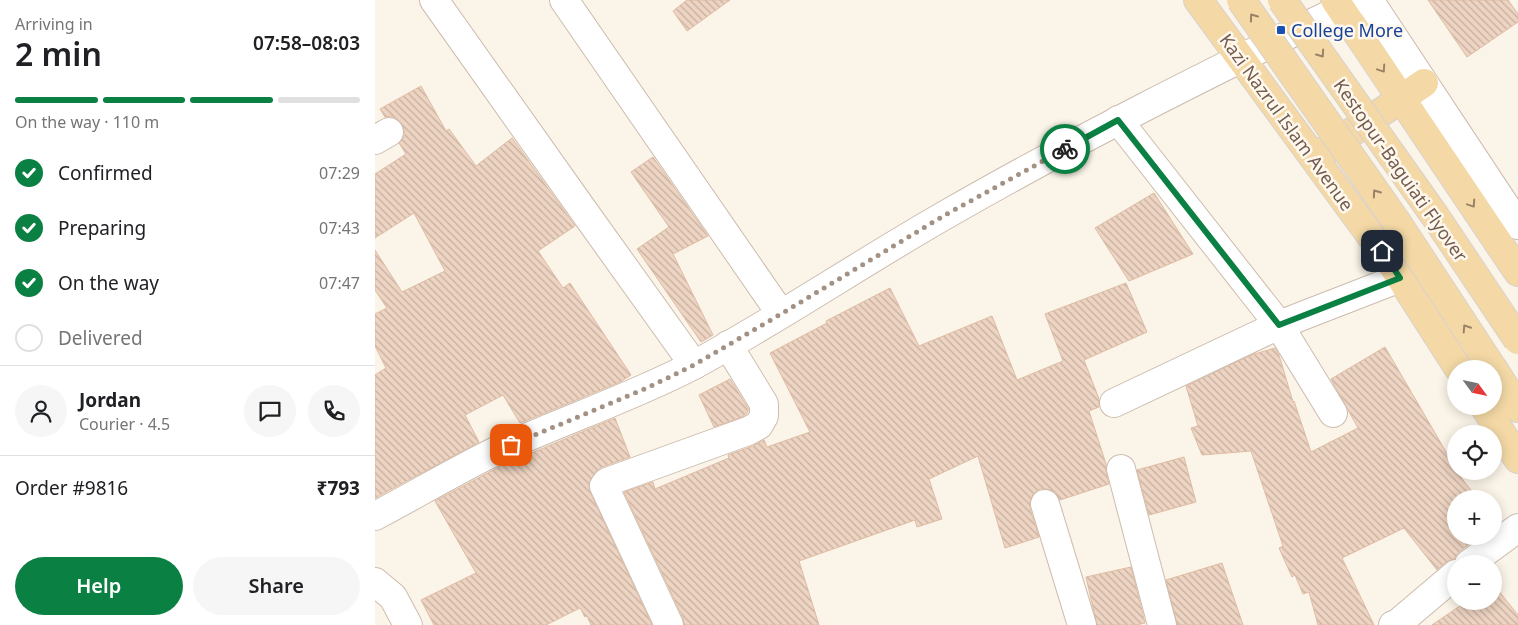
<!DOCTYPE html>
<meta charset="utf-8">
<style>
body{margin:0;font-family:"Noto Sans",sans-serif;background:#f6f6f6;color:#202124;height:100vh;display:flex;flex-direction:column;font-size:19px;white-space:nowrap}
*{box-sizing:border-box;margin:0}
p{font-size:16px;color:#757577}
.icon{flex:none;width:28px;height:28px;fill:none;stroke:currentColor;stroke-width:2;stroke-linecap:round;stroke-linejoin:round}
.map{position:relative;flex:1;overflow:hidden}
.details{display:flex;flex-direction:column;background:#fff;width:375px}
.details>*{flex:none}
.needle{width:32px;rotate:123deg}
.controls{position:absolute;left:1072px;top:360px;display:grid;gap:10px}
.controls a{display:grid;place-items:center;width:55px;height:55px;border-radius:50%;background:#fff;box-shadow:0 2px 12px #0003;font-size:25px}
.pin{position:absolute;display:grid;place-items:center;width:42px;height:42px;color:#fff;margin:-21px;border-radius:10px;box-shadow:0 2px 8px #0006}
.courier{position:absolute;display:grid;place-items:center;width:50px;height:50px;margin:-25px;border:4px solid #0b8043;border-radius:50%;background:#fff;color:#222;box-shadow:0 1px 6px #0007}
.head em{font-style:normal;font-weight:600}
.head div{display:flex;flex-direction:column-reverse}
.head{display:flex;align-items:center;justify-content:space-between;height:85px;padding:0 15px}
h1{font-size:32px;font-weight:600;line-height:38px}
.bar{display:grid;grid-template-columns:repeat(4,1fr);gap:8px 5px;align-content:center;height:60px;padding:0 15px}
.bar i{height:6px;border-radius:4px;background:#e0e0e0}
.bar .current{background:#0b8043}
.bar p{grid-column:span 4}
.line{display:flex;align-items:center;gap:12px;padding:0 15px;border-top:1px solid #e0e0e0}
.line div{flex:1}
.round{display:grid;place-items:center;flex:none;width:52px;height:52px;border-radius:26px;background:#f6f6f6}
ol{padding:0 15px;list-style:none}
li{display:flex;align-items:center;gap:15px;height:55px}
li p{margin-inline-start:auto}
li .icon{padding:5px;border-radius:50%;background:#0b8043;color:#fff;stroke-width:4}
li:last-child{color:#757577}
li i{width:28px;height:28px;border:2px solid #e0e0e0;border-radius:50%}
.button{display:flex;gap:10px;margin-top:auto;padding:10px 15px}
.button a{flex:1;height:58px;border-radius:30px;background:#0b8043;color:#fff;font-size:20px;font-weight:600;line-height:58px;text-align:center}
.button a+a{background:#f6f6f6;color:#202124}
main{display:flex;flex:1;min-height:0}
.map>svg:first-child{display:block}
</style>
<main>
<section class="details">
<div class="head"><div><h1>2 min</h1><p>Arriving in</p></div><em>07:58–08:03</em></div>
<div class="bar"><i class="current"></i><i class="current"></i><i class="current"></i><i></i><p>On the way · 110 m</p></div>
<ol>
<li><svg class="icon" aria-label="check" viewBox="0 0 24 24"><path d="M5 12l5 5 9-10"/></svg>Confirmed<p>07:29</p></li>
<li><svg class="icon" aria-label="check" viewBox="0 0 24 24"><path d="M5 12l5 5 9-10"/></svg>Preparing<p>07:43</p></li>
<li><svg class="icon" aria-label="check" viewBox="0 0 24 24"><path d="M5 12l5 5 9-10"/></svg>On the way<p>07:47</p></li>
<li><i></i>Delivered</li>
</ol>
<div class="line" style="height:90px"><a class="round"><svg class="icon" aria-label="person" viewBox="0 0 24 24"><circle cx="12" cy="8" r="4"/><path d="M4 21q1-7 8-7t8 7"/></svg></a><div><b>Jordan</b><p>Courier · 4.5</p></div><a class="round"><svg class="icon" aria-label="chat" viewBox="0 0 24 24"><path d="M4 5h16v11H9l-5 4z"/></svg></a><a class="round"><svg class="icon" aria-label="phone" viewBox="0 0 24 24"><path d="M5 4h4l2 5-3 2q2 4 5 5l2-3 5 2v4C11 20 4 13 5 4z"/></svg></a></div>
<div class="line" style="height:65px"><div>Order #9816</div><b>₹793</b></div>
<div class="button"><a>Help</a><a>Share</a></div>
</section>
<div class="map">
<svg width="1143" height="625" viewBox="0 0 1143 625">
<defs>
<pattern id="building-back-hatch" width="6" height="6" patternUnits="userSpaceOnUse" patternTransform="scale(1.25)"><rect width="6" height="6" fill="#eed4c2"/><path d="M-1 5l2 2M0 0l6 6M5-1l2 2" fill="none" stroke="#c5afa0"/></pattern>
</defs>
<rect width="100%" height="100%" fill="#fbf4e8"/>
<g fill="url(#building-back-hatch)" stroke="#dfbca3">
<polygon points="312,0 355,0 312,31 298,11"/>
<polygon points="1053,0 1133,0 1143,14 1143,22 1092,57"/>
<polygon points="46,86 71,131 74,129 101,166 137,138 200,226 163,251 188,288 195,283 256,375 245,382 145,423 128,395 90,415 104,442 0,498 0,375 11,368 0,346 0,314 12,308 0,290 0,250 27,292 70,271 39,213 0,238 0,174 31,154 24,143 28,139 30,133 27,124 21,118 15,116 10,117 5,109"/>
<polygon points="278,157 333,236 298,254 338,335 326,342 262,249 294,227 256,172"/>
<polygon points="779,193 818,254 754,281 720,228"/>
<polygon points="751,283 772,332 709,360 724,399 724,407 714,411 731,464 731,472 734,484 685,500 680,492 673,489 665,489 658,494 655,501 655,509 664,537 630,548 603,456 554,479 567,519 542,527 540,520 424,561 444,625 309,625 308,618 249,492 278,482 280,489 354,458 353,455 378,446 389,440 392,447 435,432 395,353 452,323 451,321 515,288 544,346 617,316 642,380 688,361 670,314"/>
<polygon points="1010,347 1081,469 1081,471 1103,499 1081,499 1081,536 1105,536 1085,551 1079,559 1071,562 1062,570 1029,528 967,558 999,625 943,625 934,592 928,594 920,575 917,577 904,548 908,546 876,451 827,455 816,428 823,426 811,386 876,355 900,348 904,355 918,402 919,401 936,452 983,428 956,379"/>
<polygon points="355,379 373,408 373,412 367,417 339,427 324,395"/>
<polygon points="240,418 255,457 227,467 220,472 214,484 215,492 277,625 216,625 212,616 210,617 205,608 171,625 59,625 46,600 101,573 60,501 128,465"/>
<polygon points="809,457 821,502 774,515 762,470"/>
<polygon points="847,563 868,625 802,625 791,580"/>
<polygon points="756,567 770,623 761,625 722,625 711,577"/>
<polygon points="1119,585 1143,615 1143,625 1057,625 1092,601 1119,601"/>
</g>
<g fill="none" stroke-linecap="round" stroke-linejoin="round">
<defs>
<g id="minor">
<polyline points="59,0 208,210 319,365"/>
<polyline points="189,0 406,314"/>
<polyline points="743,120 904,325 958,413"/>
<polyline points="0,140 14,132"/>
<polyline points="739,403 904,325 1025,278"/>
<polyline points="746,469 787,625"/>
<polyline points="670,504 707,625"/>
<path d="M0 516C40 495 80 471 121 451 186 421 253 399 317 366 404 319 486 263 572 214 701 140 833 74 966 9L982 0"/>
<polyline points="1094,564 1143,528"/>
<polyline points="0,582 18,597 33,625"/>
<polyline points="294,625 229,486 232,482 373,431 384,425 389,416 389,404 353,345"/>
<polyline points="1018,625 1022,624 1081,574"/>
</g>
<polyline id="tertiary" points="994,0 1143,225"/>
<g id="primary">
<polyline points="823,0 1018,266 1084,369"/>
<polyline points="960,0 1143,272"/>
<polyline points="945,154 1049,83"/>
<polyline points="1119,370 1143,408"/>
<polyline points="1109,406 1143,459"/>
</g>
</defs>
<use href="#minor" stroke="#ccbcaf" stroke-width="30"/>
<use href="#tertiary" stroke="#ccbcaf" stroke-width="30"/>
<use href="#primary" stroke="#d8d1cd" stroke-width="30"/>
<use href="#minor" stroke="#fff" stroke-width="28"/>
<use href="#tertiary" stroke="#fff" stroke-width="28"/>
<use href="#primary" stroke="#f4d9a6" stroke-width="28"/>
<defs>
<g id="primary-bridge">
<polyline points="866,0 1021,221 1118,369"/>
<polyline points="907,0 1060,216 1143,340"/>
</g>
</defs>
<use href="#primary-bridge" stroke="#d8d1cd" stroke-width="30" stroke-linecap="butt"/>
<use href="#primary-bridge" stroke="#f4d9a6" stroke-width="28"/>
</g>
<defs><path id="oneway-chevron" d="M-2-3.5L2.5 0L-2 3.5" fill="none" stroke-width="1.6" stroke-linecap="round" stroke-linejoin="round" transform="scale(1.25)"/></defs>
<g stroke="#9a8268">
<use href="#oneway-chevron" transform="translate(878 17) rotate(-126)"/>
<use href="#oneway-chevron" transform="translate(946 54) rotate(55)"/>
<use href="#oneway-chevron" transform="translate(1007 69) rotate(56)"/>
<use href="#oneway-chevron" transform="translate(1001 193) rotate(-125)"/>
<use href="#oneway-chevron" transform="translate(1097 204) rotate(56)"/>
<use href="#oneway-chevron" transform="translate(1091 328) rotate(-123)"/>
</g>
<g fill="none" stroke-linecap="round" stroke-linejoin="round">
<polyline stroke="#a39184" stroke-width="5" stroke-dasharray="0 9" points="136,445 272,388 319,365 406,314 570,215 690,149"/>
<polyline stroke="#0b8043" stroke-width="6" points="690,149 743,120 904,325 1025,278 1007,251"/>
</g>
<rect fill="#1a4fb4" stroke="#fef8ee" stroke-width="2" x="901" y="25" width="10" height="10" rx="2.5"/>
<g text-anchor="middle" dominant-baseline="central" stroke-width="5" stroke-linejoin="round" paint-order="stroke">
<g font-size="18" fill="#164399" stroke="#fef8ee" text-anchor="start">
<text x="916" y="30">College More</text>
</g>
<g font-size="18" fill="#735c4e" stroke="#fef8ee">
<text transform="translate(912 122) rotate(54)">Kazi Nazrul Islam Avenue</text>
<text transform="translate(1026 170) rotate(55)">Kestopur-Baguiati Flyover</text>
</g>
</g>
</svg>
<div class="controls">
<a><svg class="needle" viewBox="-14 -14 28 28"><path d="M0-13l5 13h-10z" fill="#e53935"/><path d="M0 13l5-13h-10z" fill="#757577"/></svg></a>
<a><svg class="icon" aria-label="locate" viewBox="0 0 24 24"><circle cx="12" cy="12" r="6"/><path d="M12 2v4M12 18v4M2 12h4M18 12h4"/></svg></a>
<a>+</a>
<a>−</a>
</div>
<div class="pin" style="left:136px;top:445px;background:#ea580c"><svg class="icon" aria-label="bag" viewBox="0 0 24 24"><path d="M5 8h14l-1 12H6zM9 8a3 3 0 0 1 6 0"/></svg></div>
<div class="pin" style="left:1007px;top:251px;background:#1f2937"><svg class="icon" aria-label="home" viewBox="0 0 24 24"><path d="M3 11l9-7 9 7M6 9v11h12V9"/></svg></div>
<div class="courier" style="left:690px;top:149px"><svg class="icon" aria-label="bike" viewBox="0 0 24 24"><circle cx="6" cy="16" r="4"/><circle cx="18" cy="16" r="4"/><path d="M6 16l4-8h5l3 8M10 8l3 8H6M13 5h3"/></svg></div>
</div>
</main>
